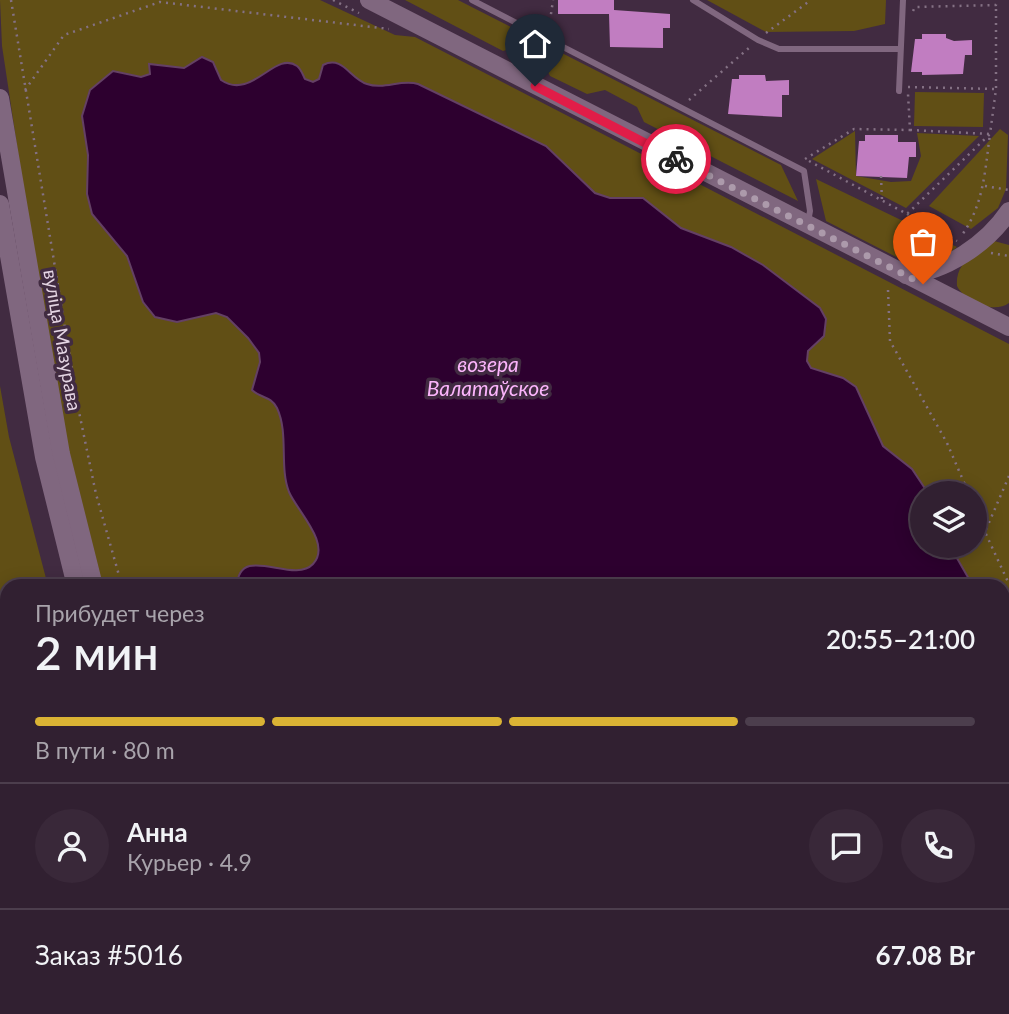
<!DOCTYPE html>
<html lang="ru">
<meta charset="utf-8">
<style>
body{margin:0;font-family:Lato,sans-serif;background:#392839;color:#f1f3f6;height:100vh;display:flex;flex-direction:column;font-size:26px;white-space:nowrap}
*{box-sizing:border-box;margin:0}
p{font-size:23px;color:#a8a3ab}
.icon{flex:none;width:38px;height:38px;fill:none;stroke:currentColor;stroke-width:2;stroke-linecap:round;stroke-linejoin:round}
.map{position:relative;flex:1;overflow:hidden}
.panel{position:absolute;left:0px;top:579px;width:1010px;height:436px;display:flex;flex-direction:column;background:#312031;border-radius:21px 21px 0 0;box-shadow:0 4px 18px #0003,0 0 0 2px #4c3e4d}
.panel>*{flex:none}
.controls{position:absolute;left:910px;top:481px;display:grid;gap:14px}
.controls a{display:grid;place-items:center;width:77px;height:77px;border-radius:50%;background:#312031;box-shadow:0 4px 18px #0003,0 0 0 2px #4c3e4d;font-size:35px}
.pin{position:absolute;display:grid;place-items:center;width:60px;height:60px;color:#fff;margin:-72px -30px;border-radius:50% 50% 50% 0;rotate:-45deg;box-shadow:0 0 7px #0007}
.pin .icon{rotate:45deg}
.courier{position:absolute;display:grid;place-items:center;width:70px;height:70px;margin:-35px;border:5px solid #e11d48;border-radius:50%;background:#fff;color:#222;box-shadow:0 2px 9px #0007}
.overview em{font-style:normal;font-weight:600}
.overview div{display:flex;flex-direction:column-reverse}
.overview{display:flex;align-items:center;justify-content:space-between;height:119px;padding:0 35px}
h1{font-size:46px;font-weight:600;line-height:52px}
.bar{display:grid;grid-template-columns:repeat(4,1fr);gap:10px 7px;align-content:center;height:84px;padding:0 35px}
.bar i{height:9px;border-radius:5px;background:#4c3e4d}
.bar .selected{background:#dab334}
.bar p{grid-column:span 4}
.line{display:flex;align-items:center;gap:18px;padding:0 35px;border-top:2px solid #4c3e4d}
.line div{flex:1}
.round{display:grid;place-items:center;flex:none;width:74px;height:74px;border-radius:37px;background:#392839}
.map>svg:first-child{display:block}
</style>
<div class="map">
<svg width="1009" height="1014" viewBox="0 0 1009 1014">
<rect width="100%" height="100%" fill="#412b41"/>
<g fill="#614f15" fill-rule="evenodd">
<path d="M0 0H320L395 35 415 37 1009 344V1014H235L234 1008H1003V586H101C52 410 30 227 2 46ZM922 494H975V546H922Z"/>
<polygon points="405,0 458,0 781,165 798,201 644,122 637,107 605,90 587,94 550,76 543,62 514,48 503,51"/>
<polygon points="707,0 886,0 885,24 854,31 766,32"/>
<polygon points="915,92 984,93 983,127 914,126"/>
<polygon points="1000,129 1008,135 1006,189 998,208 971,229 929,206"/>
<polygon points="855,131 856,176 891,182 911,181 921,156 917,133 979,136 906,208 812,159"/>
<path d="M816 179 957 247C941 260 932 268 910 264L826 221Z"/>
<path d="M994 241 1009 245V303C994 314 965 302 957 286 955 262 976 252 994 241Z"/>
<polygon points="0,386 9,437 48,586 7,586 7,1008 183,1008 187,1014 0,1014"/>
</g>
<g fill="#2d002f" stroke="#644065" stroke-width="2">
<path d="M202 57 213 62 221 80C252 101 275 50 297 66 301 69 303 75 305 79L313 82 319 79 323 65C343 55 350 79 367 84 384 90 401 79 418 84L546 146 595 193 610 198H643L681 228 731 247 763 265 820 308 826 319 824 336 808 351 807 361 811 368 843 378 856 387 883 446 912 469 928 493 922 494V546H950L973 586H237C239 542 293 585 313 564 332 544 297 511 289 492 279 466 289 434 277 408 271 396 260 398 252 390L260 362 259 353 248 338 227 317 216 313 177 322 155 317 143 302 127 256 92 214 87 194 88 155 82 116 90 90 113 71 141 77 150 74 149 64 184 68Z"/>
<polygon points="1003,659 1009,677 1009,1014 366,1014 368,1008 1003,1008"/>
<polygon points="0,766 7,768 7,1008 122,1008 122,1014 0,1014"/>
</g>
<g fill="#c17dc1">
<polygon points="558,0 614,0 614,10 670,14 670,28 663,28 663,48 610,47 609,14 558,14"/>
<polygon points="922,34 946,34 946,38 954,41 972,40 972,55 965,55 963,74 922,75 922,72 911,72 915,39 922,39"/>
<polygon points="739,75 765,75 766,81 789,80 789,95 782,95 782,117 728,114 732,79 739,79"/>
<polygon points="865,135 898,135 898,142 916,142 916,157 909,157 907,178 856,176 859,141 865,141"/>
</g>
<g fill="none" stroke-linecap="round" stroke-linejoin="round">
<g stroke="#847184" stroke-width="2.5" stroke-dasharray="2 5" stroke-linecap="butt">
<polyline points="11,0 78,407 96,494 122,586"/>
<polyline points="333,0 359,13"/>
<polyline points="913,11 915,7 996,5 996,0"/>
<polyline points="549,28 553,0"/>
<polyline points="766,33 811,0"/>
<polyline points="908,87 996,89"/>
<polyline points="25,90 64,35 160,2 389,29"/>
<polyline points="689,100 750,47"/>
<path d="M910 130 990 134C985 170 984 204 962 235"/>
<polyline points="805,159 854,129 910,130 908,94"/>
<polyline points="809,161 907,214 990,134 996,89 996,5"/>
<polyline points="881,176 882,201"/>
<polyline points="985,186 1009,190"/>
<polyline points="907,214 957,241"/>
<polyline points="991,253 1009,256"/>
<polyline points="888,290 890,341 947,443 969,494"/>
<polyline points="1009,476 985,532 1009,584"/>
<polyline points="975,507 985,532"/>
</g>
<g stroke="#80677f" stroke-width="6">
<polyline points="472,0 804,171 810,211 808,222"/>
<polyline points="693,0 758,40 779,49 899,49"/>
<polyline points="899,91 903,0"/>
</g>
<g stroke="#80677f" stroke-width="18">
<polyline points="369,0 1009,327"/>
<polyline points="0,98 61,454 94,586"/>
<polyline points="0,204 44,457 76,586"/>
<path d="M906 275C945 272 987 244 1009 211"/>
<polyline points="206,1008 208,1014"/>
<polyline points="225,1008 227,1014"/>
</g>
</g>
<g fill="none" stroke-linecap="round" stroke-linejoin="round">
<polyline stroke="#ac9aab" stroke-width="7" stroke-dasharray="0 12.6" points="676,159 923,284"/>
<polyline stroke="#e11d48" stroke-width="9" points="535,86 676,159"/>
</g>
<g text-anchor="middle" dominant-baseline="central" stroke-width="7" stroke-linejoin="round" paint-order="stroke">
<g font-size="19" fill="#e5d6e4" stroke="#412b41">
<text transform="translate(63 340) rotate(80)">вуліца Мазурава</text>
</g>
<g font-size="21" font-style="italic" fill="#fbb4fb" stroke="#412b41">
<text x="488" y="363">возера<tspan x="488" dy="24">Валатаўское</tspan></text>
</g>
</g>
</svg>
<div class="controls">
<a><svg class="icon" aria-label="layers" viewBox="0 0 24 24"><path d="M12 4l9 5-9 5-9-5zM3 14l9 5 9-5"/></svg></a>
</div>
<div class="pin" style="left:923px;top:284px;background:#ea580c"><svg class="icon" aria-label="bag" viewBox="0 0 24 24"><path d="M5 8h14l-1 12H6zM9 8a3 3 0 0 1 6 0"/></svg></div>
<div class="pin" style="left:535px;top:86px;background:#1f2937"><svg class="icon" aria-label="home" viewBox="0 0 24 24"><path d="M3 11l9-7 9 7M6 9v11h12V9"/></svg></div>
<div class="courier" style="left:676px;top:159px"><svg class="icon" aria-label="bike" viewBox="0 0 24 24"><circle cx="6" cy="16" r="4"/><circle cx="18" cy="16" r="4"/><path d="M6 16l4-8h5l3 8M10 8l3 8H6M13 5h3"/></svg></div>
<section class="panel">
<div class="overview"><div><h1>2 мин</h1><p>Прибудет через</p></div><em>20:55–21:00</em></div>
<div class="bar"><i class="selected"></i><i class="selected"></i><i class="selected"></i><i></i><p>В пути · 80 m</p></div>
<div class="line" style="height:126px"><a class="round"><svg class="icon" aria-label="person" viewBox="0 0 24 24"><circle cx="12" cy="8" r="4"/><path d="M4 21q1-7 8-7t8 7"/></svg></a><div><b>Анна</b><p>Курьер · 4.9</p></div><a class="round"><svg class="icon" aria-label="chat" viewBox="0 0 24 24"><path d="M4 5h16v11H9l-5 4z"/></svg></a><a class="round"><svg class="icon" aria-label="phone" viewBox="0 0 24 24"><path d="M5 4h4l2 5-3 2q2 4 5 5l2-3 5 2v4C11 20 4 13 5 4z"/></svg></a></div>
<div class="line" style="height:91px"><div>Заказ #5016</div><b>67.08 Br</b></div>
</section>
</div>
